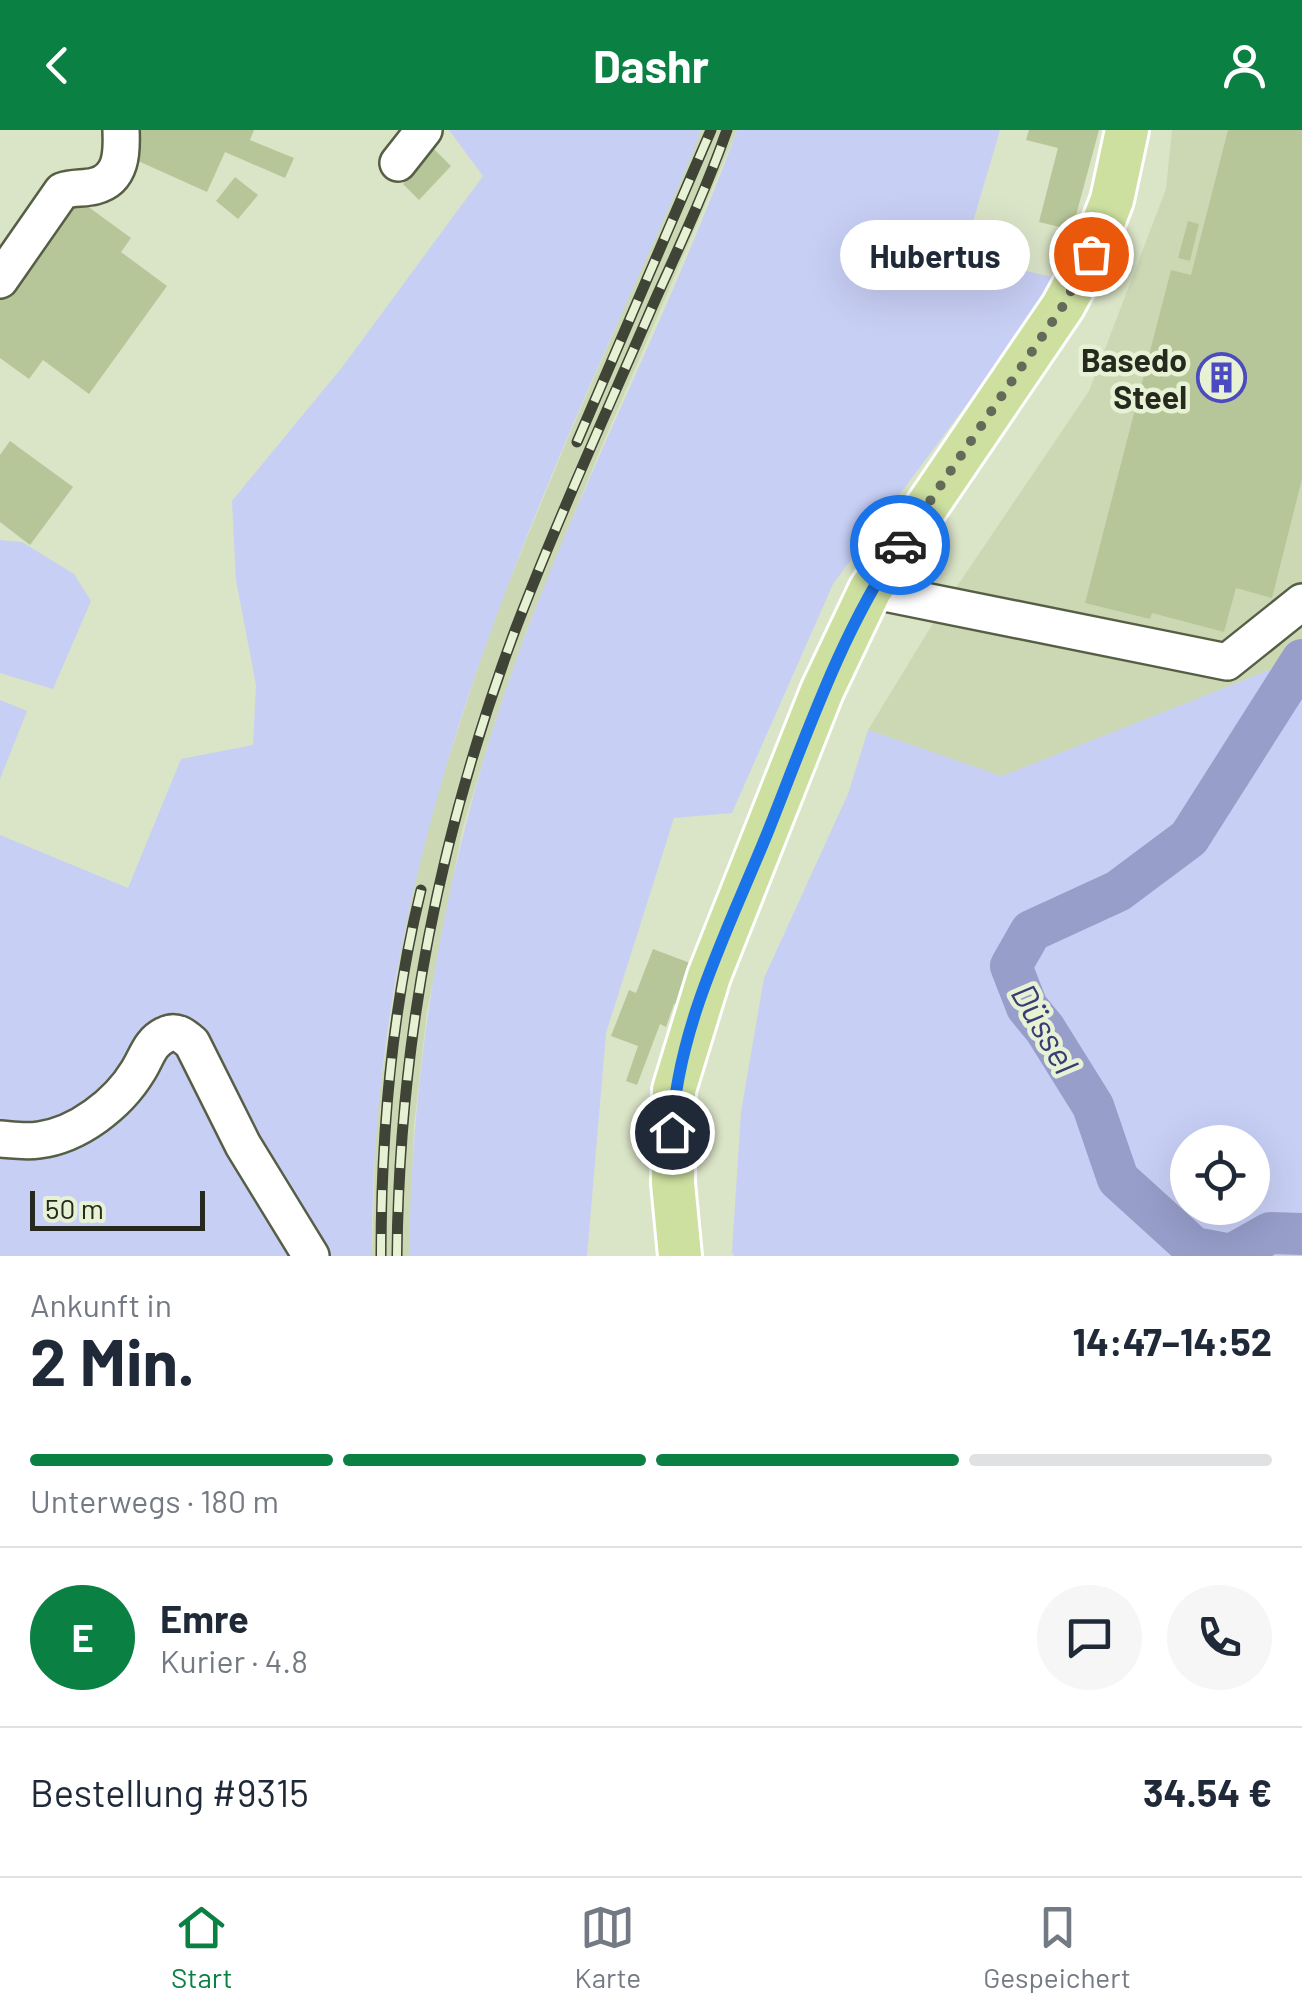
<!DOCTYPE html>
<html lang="de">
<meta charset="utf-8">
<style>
body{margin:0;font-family:Barlow,sans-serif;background:#f6f6f7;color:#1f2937;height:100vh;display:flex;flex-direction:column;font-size:38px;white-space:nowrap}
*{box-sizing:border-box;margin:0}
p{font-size:32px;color:#747a83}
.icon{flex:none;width:55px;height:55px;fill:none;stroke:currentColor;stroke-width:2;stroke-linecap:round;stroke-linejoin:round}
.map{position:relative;height:1126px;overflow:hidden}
.drawer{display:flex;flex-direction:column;background:#fff;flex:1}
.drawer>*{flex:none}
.fabs{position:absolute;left:1170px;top:995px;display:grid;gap:20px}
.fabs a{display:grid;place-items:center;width:100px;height:100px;border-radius:50%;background:#fff;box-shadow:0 10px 40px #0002;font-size:50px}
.scale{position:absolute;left:30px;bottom:25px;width:175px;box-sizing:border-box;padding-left:10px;border:5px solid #25291e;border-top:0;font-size:28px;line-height:35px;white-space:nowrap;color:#25291e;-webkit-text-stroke:8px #e7f1d4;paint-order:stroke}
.pin{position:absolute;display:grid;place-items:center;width:85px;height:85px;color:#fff;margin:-42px;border:5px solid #fff;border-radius:50%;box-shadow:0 2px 10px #0007}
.courier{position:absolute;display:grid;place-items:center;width:100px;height:100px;margin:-50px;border:8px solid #1a73e8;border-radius:50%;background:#fff;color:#222;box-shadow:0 2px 12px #0007}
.bubble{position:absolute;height:70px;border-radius:35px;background:#fff;box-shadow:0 10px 40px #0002;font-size:32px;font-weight:700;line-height:70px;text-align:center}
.headline em{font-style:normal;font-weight:700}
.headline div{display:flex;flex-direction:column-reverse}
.headline{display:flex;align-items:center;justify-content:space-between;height:170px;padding:0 30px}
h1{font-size:65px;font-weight:700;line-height:75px}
.bar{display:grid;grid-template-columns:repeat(4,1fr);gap:15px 10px;align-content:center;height:120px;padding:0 30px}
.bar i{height:12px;border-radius:8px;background:#e0e1e3}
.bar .active{background:#0b8043}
.bar p{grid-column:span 4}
.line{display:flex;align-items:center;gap:25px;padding:0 30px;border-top:2px solid #e0e1e3}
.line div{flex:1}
.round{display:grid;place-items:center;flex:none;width:105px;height:105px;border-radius:52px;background:#f6f6f7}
header{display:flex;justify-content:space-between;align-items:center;height:130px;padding:0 30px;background:#0b8043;color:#fff;font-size:45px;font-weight:700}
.menu{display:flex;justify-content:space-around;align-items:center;height:140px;border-top:2px solid #e0e1e3;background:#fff;font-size:28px;color:#747a83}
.menu a{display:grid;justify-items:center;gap:5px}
.menu .active{color:#0b8043}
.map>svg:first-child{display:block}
</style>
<header><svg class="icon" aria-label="back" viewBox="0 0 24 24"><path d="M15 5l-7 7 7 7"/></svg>Dashr<svg class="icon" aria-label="person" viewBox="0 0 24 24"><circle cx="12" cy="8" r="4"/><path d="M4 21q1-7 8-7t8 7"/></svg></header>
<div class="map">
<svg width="1302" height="1126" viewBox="0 0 1302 1126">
<rect width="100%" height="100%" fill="#dae4c7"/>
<g fill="#ccd8b4">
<polygon points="701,0 737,0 599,323 526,502 496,589 463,697 427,882 414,995 409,1126 372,1126 376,987 406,785 430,686 494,488 568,308"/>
<polygon points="1172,0 1302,0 1302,527 1002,647 868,600 943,477 1089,261 1166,59"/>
</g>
<g fill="#c8cff5" fill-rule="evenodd">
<path d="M449 0H701C690 33 674 65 660 98 629 167 598 236 568 306 454 575 371 830 372 1126H0V705L128 758 181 629 253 615 256 555 236 450 232 371 343 236 483 46Z"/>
<path d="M737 0H1000L963 126 1060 149 833 454 732 683 674 688 606 903 587 1126H409C412 912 451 703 526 503 590 333 675 171 737 0Z"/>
<polygon points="0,410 22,412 74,444 91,471 53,559 0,543"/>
<path d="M1302 527V1126H734L732 1122 741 982 764 848 848 664 868 600 1002 646ZM1188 1012H1252V1078H1188Z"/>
<polygon points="0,570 27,581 0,649"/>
</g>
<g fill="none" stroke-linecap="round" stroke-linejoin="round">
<polyline stroke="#979eca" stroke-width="42" points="1302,530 1189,708 1118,761 1031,801 1011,836 1027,877 1045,899 1093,976 1118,1049 1194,1118 1231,1125 1270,1103 1302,1104"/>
</g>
<g fill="#b7c699">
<polygon points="138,0 254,0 250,10 294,28 285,48 225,22 207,62 127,26"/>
<polygon points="1029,0 1099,0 1072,100 1039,92 1058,18 1026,10"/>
<polygon points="1228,0 1302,0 1302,349 1272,468 1236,458 1224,502 1152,483 1150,489 1085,473 1171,140 1191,145"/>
<polygon points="427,12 451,36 419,70 403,54 412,44 404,36"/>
<polygon points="235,47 258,65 238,89 216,71"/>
<polygon points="68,62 131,108 121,122 167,156 89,264 43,230 29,249 0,228 0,157"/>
<polygon points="1188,91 1199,94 1190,131 1178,128"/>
<polygon points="10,311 73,357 30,415 0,392 0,325"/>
<polygon points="653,819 698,836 683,878 674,874 666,897 660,894 637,955 626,951 638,916 611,906 629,860 636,863"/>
</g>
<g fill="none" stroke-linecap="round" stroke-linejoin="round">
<defs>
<g id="minor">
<polyline points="398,33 424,0"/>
<path d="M0 150 62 61C73 57 84 59 95 56 122 49 122 22 121 0"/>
<polyline points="870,460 1227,532 1302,472"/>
<path d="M0 1009C13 1010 26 1012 39 1010 78 1005 118 974 138 941 147 927 149 913 165 905 176 899 184 906 192 913L243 1015 311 1126"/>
</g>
<polyline id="major" points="680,1126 673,1053 674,960 709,846 822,561 870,460 1063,176 1091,124 1112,70 1127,0"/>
</defs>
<use href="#minor" stroke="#565f46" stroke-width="40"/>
<use href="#major" stroke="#fff" stroke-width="48"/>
<use href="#minor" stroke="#fff" stroke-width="35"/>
<use href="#major" stroke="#cee0a0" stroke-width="42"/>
<defs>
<g id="rail">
<polyline points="577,312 711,0"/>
<path d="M381 1126C381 1005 392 879 421 760"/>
<path d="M397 1126C399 909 439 706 514 503 557 390 608 279 656 168 681 113 707 57 727 0"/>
</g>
</defs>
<use href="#rail" stroke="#3f4436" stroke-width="11"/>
<use href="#rail" stroke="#e7f1d4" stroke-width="8" stroke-dasharray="22" stroke-linecap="butt"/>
</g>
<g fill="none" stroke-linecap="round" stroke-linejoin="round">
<polyline stroke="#646a59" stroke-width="10" stroke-dasharray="0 18" points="900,415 1063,176 1091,124"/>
<path stroke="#1a73e8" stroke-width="12" d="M672 1002C677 896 730 796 769 699 808 601 841 503 900 415"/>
</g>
<defs>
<symbol id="building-ring" viewBox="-11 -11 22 22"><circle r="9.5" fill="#e7f1d4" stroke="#4b4ac0" stroke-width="1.5"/><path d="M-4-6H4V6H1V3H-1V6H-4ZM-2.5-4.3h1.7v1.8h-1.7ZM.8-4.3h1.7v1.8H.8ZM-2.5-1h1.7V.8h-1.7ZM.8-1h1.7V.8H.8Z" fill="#4b4ac0"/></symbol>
</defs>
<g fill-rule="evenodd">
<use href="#building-ring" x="1194" y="220" width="55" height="55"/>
</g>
<g text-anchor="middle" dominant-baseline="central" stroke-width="9" stroke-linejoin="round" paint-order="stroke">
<g font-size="32" font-weight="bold" fill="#25291e" stroke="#e7f1d4" text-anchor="end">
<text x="1187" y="229">Basedo<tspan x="1187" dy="37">Steel</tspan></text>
</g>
<g font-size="35" font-style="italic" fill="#393d75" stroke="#e7f1d4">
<text transform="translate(1046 898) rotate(60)">Düssel</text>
</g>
</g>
</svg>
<div class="fabs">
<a><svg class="icon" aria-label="locate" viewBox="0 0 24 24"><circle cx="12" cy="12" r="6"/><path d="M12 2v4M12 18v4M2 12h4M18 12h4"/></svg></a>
</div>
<div class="scale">50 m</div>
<div class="pin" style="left:1091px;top:124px;background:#ea580c"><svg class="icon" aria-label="bag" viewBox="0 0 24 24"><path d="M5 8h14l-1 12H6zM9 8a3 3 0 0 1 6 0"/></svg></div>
<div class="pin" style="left:672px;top:1002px;background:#1f2937"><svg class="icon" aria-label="home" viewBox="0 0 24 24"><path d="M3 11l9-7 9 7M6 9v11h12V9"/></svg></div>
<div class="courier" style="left:900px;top:415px"><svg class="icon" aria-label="car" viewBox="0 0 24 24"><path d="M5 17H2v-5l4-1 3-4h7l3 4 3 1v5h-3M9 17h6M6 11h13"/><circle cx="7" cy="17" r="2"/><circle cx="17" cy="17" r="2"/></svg></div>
<div class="bubble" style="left:840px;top:90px;width:190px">Hubertus</div>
</div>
<section class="drawer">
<div class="headline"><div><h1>2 Min.</h1><p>Ankunft in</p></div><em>14:47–14:52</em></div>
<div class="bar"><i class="active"></i><i class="active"></i><i class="active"></i><i></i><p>Unterwegs · 180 m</p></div>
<div class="line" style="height:180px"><b class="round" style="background:#0b8043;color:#fff">E</b><div><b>Emre</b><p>Kurier · 4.8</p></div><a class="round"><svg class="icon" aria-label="chat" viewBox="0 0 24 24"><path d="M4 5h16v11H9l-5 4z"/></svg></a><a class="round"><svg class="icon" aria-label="phone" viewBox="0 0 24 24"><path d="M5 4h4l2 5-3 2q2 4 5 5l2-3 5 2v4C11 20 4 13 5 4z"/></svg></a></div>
<div class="line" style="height:130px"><div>Bestellung #9315</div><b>34.54 €</b></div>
</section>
<nav class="menu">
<a class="active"><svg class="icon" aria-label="home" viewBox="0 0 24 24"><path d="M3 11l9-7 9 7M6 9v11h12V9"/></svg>Start</a>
<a><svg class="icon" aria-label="map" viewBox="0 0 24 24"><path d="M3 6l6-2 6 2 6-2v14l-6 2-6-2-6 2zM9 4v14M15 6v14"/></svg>Karte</a>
<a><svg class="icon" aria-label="saved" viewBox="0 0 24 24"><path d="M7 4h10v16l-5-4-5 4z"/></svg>Gespeichert</a>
</nav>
